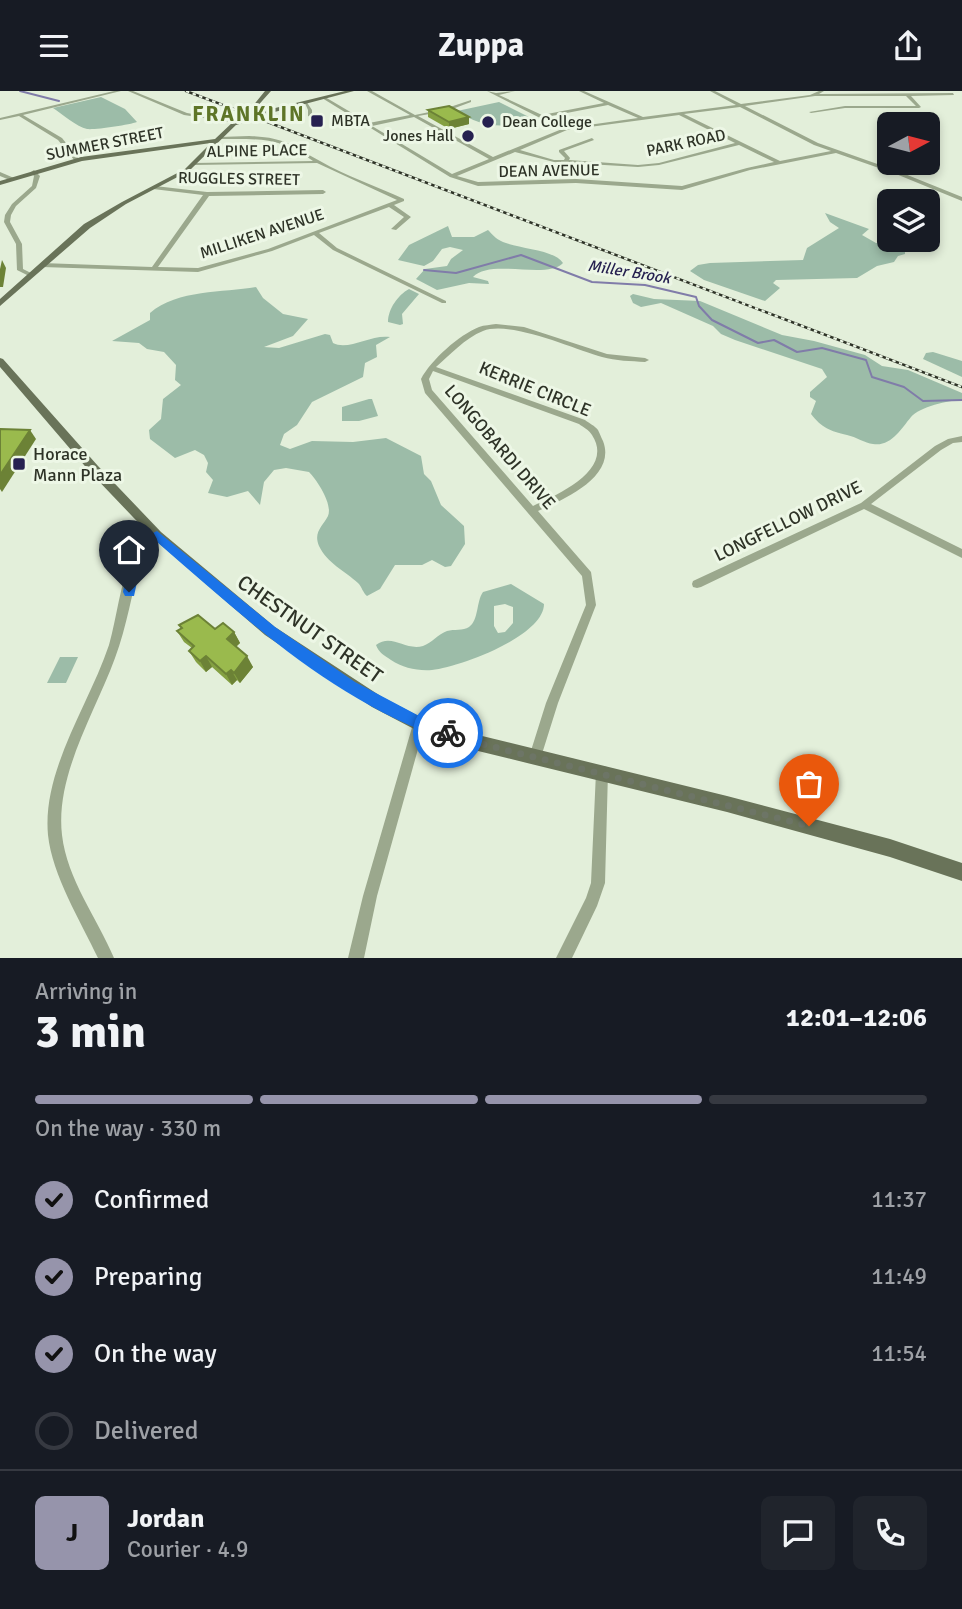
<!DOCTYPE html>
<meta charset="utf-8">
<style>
body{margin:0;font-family:Signika,sans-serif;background:#20242c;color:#f1f3f6;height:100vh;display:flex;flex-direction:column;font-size:26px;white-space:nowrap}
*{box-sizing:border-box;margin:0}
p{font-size:23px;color:#9ea1a6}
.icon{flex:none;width:38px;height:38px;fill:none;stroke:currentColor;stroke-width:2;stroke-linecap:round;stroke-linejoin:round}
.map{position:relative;height:867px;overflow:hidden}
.sheet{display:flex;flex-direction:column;background:#171b24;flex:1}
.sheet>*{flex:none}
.needle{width:46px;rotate:83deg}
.tools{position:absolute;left:877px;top:21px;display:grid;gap:14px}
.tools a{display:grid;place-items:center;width:63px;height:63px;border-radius:10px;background:#171b24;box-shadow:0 4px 10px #0003;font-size:35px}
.pin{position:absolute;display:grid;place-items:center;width:60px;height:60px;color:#fff;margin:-72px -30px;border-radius:50% 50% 50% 0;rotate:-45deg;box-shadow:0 0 7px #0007}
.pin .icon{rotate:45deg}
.courier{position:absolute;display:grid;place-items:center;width:70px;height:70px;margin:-35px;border:5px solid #1a73e8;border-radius:50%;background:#fff;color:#222;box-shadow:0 2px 9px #0007}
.overview em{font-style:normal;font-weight:700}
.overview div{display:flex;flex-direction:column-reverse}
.overview{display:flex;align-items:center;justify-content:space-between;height:119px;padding:0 35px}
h1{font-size:46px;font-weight:700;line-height:52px}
.bar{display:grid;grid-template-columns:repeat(4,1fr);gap:10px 7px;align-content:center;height:84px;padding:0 35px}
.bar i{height:9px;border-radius:5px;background:#363941}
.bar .on{background:#9694ab}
.bar p{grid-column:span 4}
.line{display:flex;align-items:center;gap:18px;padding:0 35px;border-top:2px solid #363941}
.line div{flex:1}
.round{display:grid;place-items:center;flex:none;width:74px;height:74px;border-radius:10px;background:#20242c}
ol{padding:0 35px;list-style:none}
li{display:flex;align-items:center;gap:21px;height:77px}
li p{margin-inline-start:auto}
li .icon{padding:7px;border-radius:50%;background:#9694ab;color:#111;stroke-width:4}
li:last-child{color:#9ea1a6}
li i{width:38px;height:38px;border:4px solid #363941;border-radius:50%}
header{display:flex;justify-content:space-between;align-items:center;height:91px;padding:0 35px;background:#171b24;font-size:32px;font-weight:700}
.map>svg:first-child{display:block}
</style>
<header><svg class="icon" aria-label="menu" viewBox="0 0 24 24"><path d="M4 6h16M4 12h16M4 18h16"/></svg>Zuppa<svg class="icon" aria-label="share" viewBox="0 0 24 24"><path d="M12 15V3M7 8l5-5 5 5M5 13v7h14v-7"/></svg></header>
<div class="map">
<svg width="962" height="867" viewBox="0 0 962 867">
<rect width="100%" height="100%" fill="#e3efda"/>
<g fill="#9cbca8" fill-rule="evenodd">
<path d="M101 6 125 18 137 31C129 34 95 39 87 38 77 36 62 23 53 17Z"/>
<path d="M499 11 533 28C506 38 482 37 457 20Z"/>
<polygon points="825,122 869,138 862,144 876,152 920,149 905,157 905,163 898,165 894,171 877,175 857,187 776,189 773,192 780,197 765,210 704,189 690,180 698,174 710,172 803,169 807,157 839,137 830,131"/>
<path d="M448 135 452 146H474L488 139C492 143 496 148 501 150 517 158 554 158 563 172 547 189 490 167 473 186L488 190 489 193 469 192 437 199 416 188 425 178 447 175 451 168 463 159 450 156 442 158 433 170 424 175 398 169 409 154Z"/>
<path d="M256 196 263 207 283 223 308 228 293 245 264 256 279 257 325 243 330 244 333 252C349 260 371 243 390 246L376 254 377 266 365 272 363 286 312 311 297 334 284 343 280 354 290 358 312 350 353 351 386 347 421 365 424 383 431 390 441 414 464 435 465 453 451 475 445 476 432 469 422 474H395L380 498 367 505C363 502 362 496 358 492 345 480 327 472 319 455 313 441 323 435 328 425 333 413 317 389 309 381L286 377 274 379 264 391 260 414 248 400 227 406 208 402 213 389 206 381 208 372 204 364 195 359 175 367 150 348 149 339 161 328 163 308 181 294 175 289 176 274 164 261 147 258 139 252 112 250 150 229V222C178 198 223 202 256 196Z"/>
<path d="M409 198 419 203 402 223 403 233 400 234 388 231C388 218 398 204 409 198Z"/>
<path d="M633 203 654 208 700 210 782 244 814 250 865 264 882 275 908 279 962 302V309C949 309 919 316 911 326 901 338 891 356 873 353 865 352 856 346 847 344 830 340 822 337 811 323L816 310 810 306V301L827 286 822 278 735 249 721 243 713 235 661 212 641 216 633 212 630 205Z"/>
<polygon points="933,261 962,270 962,286 923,268 926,262"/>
<polygon points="369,308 372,308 378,325 359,330 342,330 342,316"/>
<path d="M511 493 544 513C544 545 460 576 432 579 417 580 403 577 391 569 384 564 379 562 376 554 392 542 405 560 423 555 432 552 438 543 447 540 454 538 463 540 469 536 479 529 476 511 483 501ZM505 513 513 516V532L505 541 498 542 494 535V515Z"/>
<polygon points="60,566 78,566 66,592 47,592"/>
</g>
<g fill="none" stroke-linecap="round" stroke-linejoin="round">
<g stroke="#807ca9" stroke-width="2">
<polyline points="20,0 59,10"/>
<polyline points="424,179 456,182 521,164 592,191 645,194 696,206 699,215 712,229 758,252 774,249 797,261 822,257 866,269 872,286 904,296 923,310 962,309"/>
</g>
<g fill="#9ba88d" fill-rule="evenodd">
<polygon points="114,0 121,0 23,24 62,47 79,68 79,70 75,70 58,49 19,25 0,29 0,27"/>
<polygon points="128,0 133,0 187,22 238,31 236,32 184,24"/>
<path d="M367 0H372L415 24 444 18 471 9V11L447 20 418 25 493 66 562 38 487 0 496 2 515 0 499 4 542 24 604 12 579 0H584L643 26 736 14 710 0H715L741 13 810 4 819 0H824L819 3 953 2 954 4 911 5 921 16 919 17H845L811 22 809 21 845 15H916L906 5H815L745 15 818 52 900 81 962 106V110L896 83 836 62 750 79 682 99 576 92 478 95 450 86 322 7 325 6 369 32 410 24ZM608 14 638 27 567 37 546 26ZM740 16 814 54 831 60 780 70 684 23ZM679 24 735 52 659 72 638 74 569 69 570 67 564 60 594 49 592 47 559 59V61L565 67 564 69H554L520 59 567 39ZM414 26 489 68 452 83 372 35ZM739 54 774 71 747 77 682 95 576 88 478 91 457 85 515 61 554 71 638 76 659 74Z"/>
<polygon points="304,10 306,10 312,19 312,26 308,25 308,19"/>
<path d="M249 45C284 46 291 54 320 70 346 85 376 95 404 108V110L394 114 411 126 396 139 391 138 404 126 389 116 319 142 337 157 446 210V212H442L333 159 314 144 272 160 198 181 42 176 39 174 42 172 152 176 203 104 153 98V96L155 95 207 101 323 99 326 101 323 103 209 105 158 176 198 177 268 158 397 109 317 72 194 74 192 73 194 72 313 70C279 46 260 48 220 48L218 47 220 46Z"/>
<polygon points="34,79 40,85 36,97 16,115 11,124 10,131 22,153 23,178 33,183 34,184 31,186 17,179 16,153 4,131 5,124 12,113 32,95 34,85 31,81"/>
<polygon points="0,81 14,87 15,88 12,90 0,85"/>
<path d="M496 233 524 236 607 263 645 267 649 269 645 271C631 270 616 270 602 266 574 258 510 229 483 240 465 247 450 264 436 276L585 329C589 332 595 335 598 339 599 341 602 348 603 350 617 386 563 409 538 420L591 481 596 514 558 612 541 666 539 670 535 672 531 670 529 666 546 612 586 514 582 485 425 302 421 288C431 269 459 244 479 236 484 234 491 234 496 233ZM433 280 579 333C583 336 589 339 592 344 615 379 557 404 533 415L432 299 429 288Z"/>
<polygon points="962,345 962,351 953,352 941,359 871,413 962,458 962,467 864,418 701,496 697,497 693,496 692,493 693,490 861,412 935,355 948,348"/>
<path d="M157 440 160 441 162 444 160 447 146 460 141 468C132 501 127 535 115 567 95 622 55 684 62 744 67 788 97 827 114 867H98C81 831 52 784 48 744 42 679 89 614 109 554 117 526 120 492 132 466 137 455 146 445 157 440Z"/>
<polygon points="419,627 423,629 425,633 377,805 364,867 348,867 363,805 413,633 415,629"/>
<polygon points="602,675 607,676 608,681 605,792 597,815 572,867 556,867 586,807 591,792 596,681 597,676"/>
</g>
<g fill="#697359" fill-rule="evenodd">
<polygon points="265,0 271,0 254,19 267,19 345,0 354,0 267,23 248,21"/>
<polygon points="234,30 239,31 189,80 126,113 90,137 0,215 0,208 84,133 122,111 185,78 211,52 82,70 0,94 0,90 81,66 215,48"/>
<polygon points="0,267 3,268 98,375 161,441 275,536 382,606 422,627 474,643 727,705 890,748 962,772 962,790 890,766 727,721 474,659 414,638 372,616 265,544 153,447 90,381 0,276"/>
</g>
<defs>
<polyline id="rail" points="186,0 962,296"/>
</defs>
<use href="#rail" stroke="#2e3327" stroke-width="2.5"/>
<use href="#rail" stroke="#edf7e6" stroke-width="2" stroke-dasharray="3.5" stroke-linecap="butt"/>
<polyline stroke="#697359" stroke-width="6" points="236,31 267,21"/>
</g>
<g fill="#84a042">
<polygon points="428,19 469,26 469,33 449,38 428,26"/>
<polygon points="179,534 234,541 240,552 236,556 253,576 240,592 237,589 232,594 212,576 206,581 196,571 189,560 192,557 184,551 177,540 181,537"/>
</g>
<g fill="#6c8236">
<polygon points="469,26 469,33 449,38 449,31"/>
<polygon points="2,169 6,177 3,196 0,196 0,178"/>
<polygon points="30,339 36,348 2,401 0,398 0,384"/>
<polygon points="234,541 240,552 233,558 227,548"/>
<polygon points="206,565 212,576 206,581 200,570"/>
<polygon points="247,565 253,576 240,592 234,582"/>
<polygon points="231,579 237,589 232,594 226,583"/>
</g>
<g fill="#9aba4d" stroke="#6c8236" stroke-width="2">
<polygon points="449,15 469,26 449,31 428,19"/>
<polygon points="0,338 30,339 0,384"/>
<polygon points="198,524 215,538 223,532 234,541 227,548 247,565 234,582 231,579 226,583 206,565 200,570 189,560 194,555 177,540 182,537 179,534"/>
</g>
<path fill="#1a73e8" d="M157 440 275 536 355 591 423 627 453 637 455 642 453 646 448 649C335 612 245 527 157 451L142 468 134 505H125L123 501C128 476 131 451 157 440Z"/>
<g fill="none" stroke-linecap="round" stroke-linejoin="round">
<polyline stroke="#6d7566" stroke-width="7" stroke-dasharray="0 12.6" points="448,642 474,651 809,735"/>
</g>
<g fill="#262150" stroke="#edf7e6" stroke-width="2.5">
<rect x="310" y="23" width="14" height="14" rx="3.5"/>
<circle cx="488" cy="31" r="7"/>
<circle cx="468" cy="45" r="7"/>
<rect x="12" y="366" width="14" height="14" rx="3.5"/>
</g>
<g text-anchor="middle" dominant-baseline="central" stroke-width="6" stroke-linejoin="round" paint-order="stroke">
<g font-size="16" fill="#2e3327" stroke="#edf7e6" text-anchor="start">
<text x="331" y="30">MBTA</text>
<text x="502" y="31">Dean College</text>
<text x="454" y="45" text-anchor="end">Jones Hall</text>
</g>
<g font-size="16" fill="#2e3327" stroke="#edf7e6">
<text transform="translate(686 52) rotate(-12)">PARK ROAD</text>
<text transform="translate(105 53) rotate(-11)">SUMMER STREET</text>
<text transform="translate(257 60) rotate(-1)">ALPINE PLACE</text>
<text transform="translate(549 80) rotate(-1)">DEAN AVENUE</text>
<text transform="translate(239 88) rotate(1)">RUGGLES STREET</text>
<text transform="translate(262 143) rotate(-18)">MILLIKEN AVENUE</text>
</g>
<g font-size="16" font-style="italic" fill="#262150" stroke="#edf7e6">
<text transform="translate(629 181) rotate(9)">Miller Brook</text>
</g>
<g font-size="18" fill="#2e3327" stroke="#edf7e6">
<text transform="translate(535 298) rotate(22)">KERRIE CIRCLE</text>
<text transform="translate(500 356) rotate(49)">LONGOBARDI DRIVE</text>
<text transform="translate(788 430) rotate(-26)">LONGFELLOW DRIVE</text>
</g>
<g font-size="18" fill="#2e3327" stroke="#edf7e6" text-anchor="start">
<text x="33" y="363">Horace<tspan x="33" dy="21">Mann Plaza</tspan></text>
</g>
<g font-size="21" font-weight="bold" letter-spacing="2" fill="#5e7527" stroke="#edf7e6">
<text x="249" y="23">FRANKLIN</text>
</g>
<g font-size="21" fill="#2e3327" stroke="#edf7e6">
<text transform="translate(310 538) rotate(35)">CHESTNUT STREET</text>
</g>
</g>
</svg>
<div class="tools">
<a><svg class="needle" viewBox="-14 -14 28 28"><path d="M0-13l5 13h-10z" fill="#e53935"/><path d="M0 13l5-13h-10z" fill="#9ea1a6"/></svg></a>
<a><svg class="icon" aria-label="layers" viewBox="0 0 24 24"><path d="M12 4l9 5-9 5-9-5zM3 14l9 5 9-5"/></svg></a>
</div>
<div class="pin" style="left:809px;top:735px;background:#ea580c"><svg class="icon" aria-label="bag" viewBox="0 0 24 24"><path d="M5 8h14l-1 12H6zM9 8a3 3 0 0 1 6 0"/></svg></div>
<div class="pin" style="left:129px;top:501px;background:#1f2937"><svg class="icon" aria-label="home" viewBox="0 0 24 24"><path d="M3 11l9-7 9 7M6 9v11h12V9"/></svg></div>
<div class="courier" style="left:448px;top:642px"><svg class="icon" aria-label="bike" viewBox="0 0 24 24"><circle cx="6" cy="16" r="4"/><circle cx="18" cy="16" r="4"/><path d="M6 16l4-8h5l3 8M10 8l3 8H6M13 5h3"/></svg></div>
</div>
<section class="sheet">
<div class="overview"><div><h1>3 min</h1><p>Arriving in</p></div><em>12:01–12:06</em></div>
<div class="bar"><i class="on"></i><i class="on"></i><i class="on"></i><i></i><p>On the way · 330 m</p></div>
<ol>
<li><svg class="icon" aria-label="check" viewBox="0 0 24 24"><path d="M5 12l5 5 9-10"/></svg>Confirmed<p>11:37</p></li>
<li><svg class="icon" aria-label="check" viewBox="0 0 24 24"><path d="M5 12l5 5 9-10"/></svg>Preparing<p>11:49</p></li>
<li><svg class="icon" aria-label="check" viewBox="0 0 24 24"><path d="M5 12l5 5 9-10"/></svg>On the way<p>11:54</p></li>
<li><i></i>Delivered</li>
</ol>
<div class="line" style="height:126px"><b class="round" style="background:#9694ab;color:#111">J</b><div><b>Jordan</b><p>Courier · 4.9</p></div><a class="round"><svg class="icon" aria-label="chat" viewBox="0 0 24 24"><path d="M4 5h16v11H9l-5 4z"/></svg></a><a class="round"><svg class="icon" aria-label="phone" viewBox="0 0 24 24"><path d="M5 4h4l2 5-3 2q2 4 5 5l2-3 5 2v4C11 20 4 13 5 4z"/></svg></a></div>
</section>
